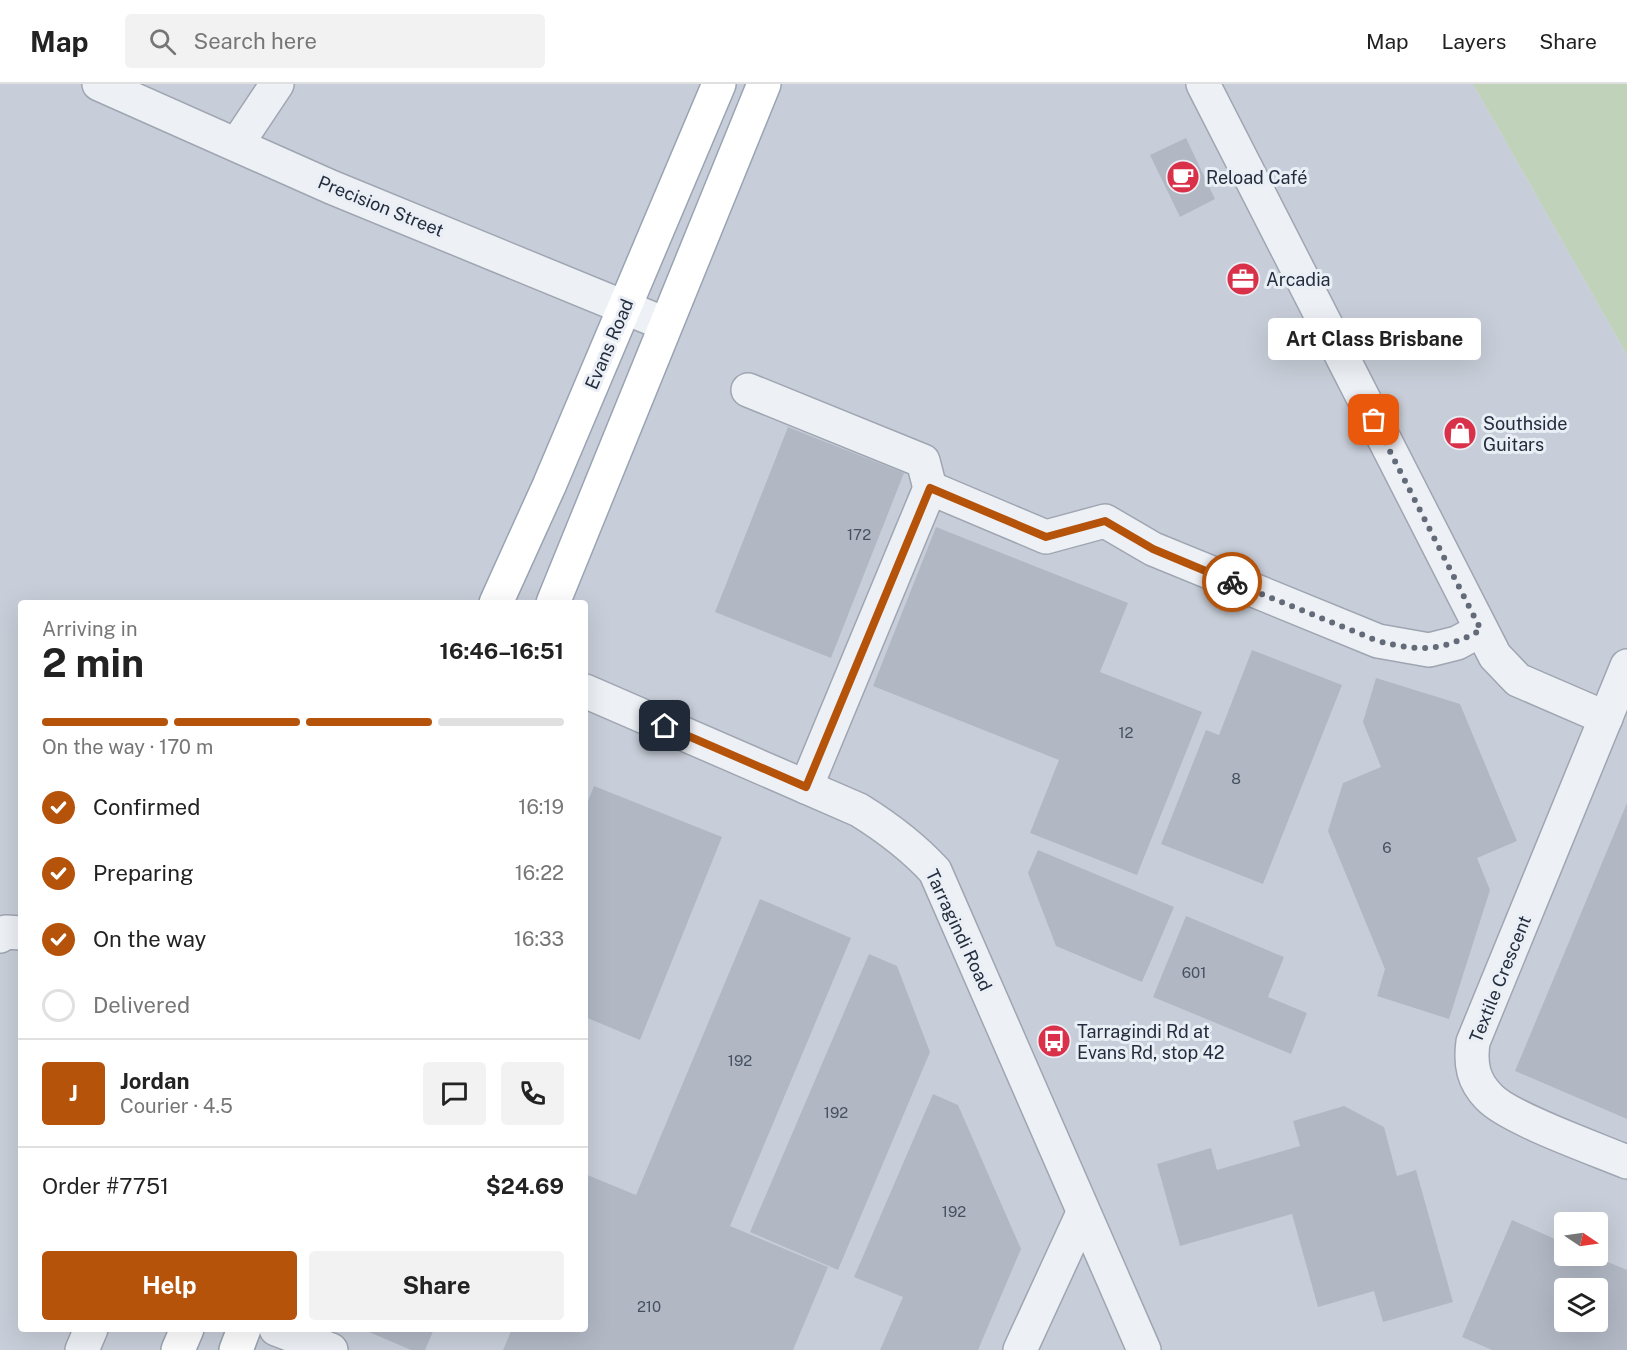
<!DOCTYPE html>
<meta charset="utf-8">
<style>
body{margin:0;font-family:"Public Sans",sans-serif;background:#f2f2f2;color:#222;height:100vh;display:flex;flex-direction:column;font-size:22px;white-space:nowrap}
*{box-sizing:border-box;margin:0}
p{font-size:20px;color:#767676}
.icon{flex:none;width:33px;height:33px;fill:none;stroke:currentColor;stroke-width:2;stroke-linecap:round;stroke-linejoin:round}
.map{position:relative;flex:1;overflow:hidden}
.details{position:absolute;left:18px;top:516px;width:570px;height:732px;display:flex;flex-direction:column;background:#fff;border-radius:6px;box-shadow:0 6px 24px #0002}
.details>*{flex:none}
.needle{width:39px;rotate:103deg}
.controls{position:absolute;left:1554px;top:1128px;display:grid;gap:12px}
.controls a{display:grid;place-items:center;width:54px;height:54px;border-radius:6px;background:#fff;box-shadow:0 6px 24px #0002;font-size:30px}
.pin{position:absolute;display:grid;place-items:center;width:51px;height:51px;color:#fff;margin:-26px;border-radius:12px;box-shadow:0 3px 9px #0006}
.courier{position:absolute;display:grid;place-items:center;width:60px;height:60px;margin:-30px;border:4px solid #b45309;border-radius:50%;background:#fff;color:#222;box-shadow:0 2px 8px #0007}
.bubble{position:absolute;height:42px;border-radius:6px;background:#fff;box-shadow:0 6px 24px #0002;font-size:20px;font-weight:700;line-height:42px;text-align:center}
.summary em{font-style:normal;font-weight:700}
.summary div{display:flex;flex-direction:column-reverse}
.summary{display:flex;align-items:center;justify-content:space-between;height:102px;padding:0 24px}
h1{font-size:39px;font-weight:700;line-height:45px}
.bar{display:grid;grid-template-columns:repeat(4,1fr);gap:9px 6px;align-content:center;height:72px;padding:0 24px}
.bar i{height:8px;border-radius:4px;background:#e0e0e0}
.bar .active{background:#b45309}
.bar p{grid-column:span 4}
.line{display:flex;align-items:center;gap:15px;padding:0 24px;border-top:2px solid #e0e0e0}
.line div{flex:1}
.round{display:grid;place-items:center;flex:none;width:63px;height:63px;border-radius:6px;background:#f2f2f2}
ol{padding:0 24px;list-style:none}
li{display:flex;align-items:center;gap:18px;height:66px}
li p{margin-inline-start:auto}
li .icon{padding:6px;border-radius:50%;background:#b45309;color:#fff;stroke-width:4}
li:last-child{color:#767676}
li i{width:33px;height:33px;border:3px solid #e0e0e0;border-radius:50%}
.action{display:flex;gap:12px;margin-top:auto;padding:12px 24px}
.action a{flex:1;height:69px;border-radius:6px;background:#b45309;color:#fff;font-size:24px;font-weight:700;line-height:69px;text-align:center}
.action a+a{background:#f2f2f2;color:#222}
header{display:flex;align-items:center;gap:36px;box-sizing:border-box;height:84px;padding:0 30px;background:#fff;border-bottom:2px solid #e0e0e0}
header strong{font-size:28px}
nav{display:flex;gap:33px;margin-inline-start:auto;font-size:21px}
.search{width:420px;height:54px;background:#f2f2f2;display:flex;align-items:center;gap:15px;box-sizing:border-box;padding:0 21px;border-radius:6px;color:#767676;font-size:22px}
.map>svg:first-child{display:block}
</style>
<header>
<strong>Map</strong>
<div class="search"><svg class="icon" aria-label="search" viewBox="0 0 24 24"><circle cx="10" cy="10" r="6"/><path d="M15 15l6 6"/></svg>Search here</div>
<nav><a>Map</a><a>Layers</a><a>Share</a></nav>
</header>
<div class="map">
<svg width="1627" height="1266" viewBox="0 0 1627 1266">
<rect width="100%" height="100%" fill="#dadfe7"/>
<path fill="#c8ced9" fill-rule="evenodd" d="M0 0H1473L1627 271V1266H0ZM21 519H585V1245H21ZM1564 1138H1598V1172H1564ZM1564 1204H1598V1238H1564Z"/>
<polygon fill="#c1d2bb" points="1473,0 1627,0 1627,271"/>
<g fill="#b1b8c4" fill-rule="evenodd">
<polygon points="1186,54 1215,115 1180,133 1150,71"/>
<polygon points="788,343 904,389 831,574 715,528"/>
<polygon points="936,443 1128,519 1100,588 1202,628 1137,791 1030,749 1059,676 873,602"/>
<polygon points="1252,566 1342,601 1263,800 1161,760 1206,646 1219,651"/>
<polygon points="1376,594 1460,620 1517,757 1477,774 1490,806 1449,935 1377,912 1385,885 1328,747 1343,699 1381,683 1363,638"/>
<polygon points="594,702 722,753 640,956 585,933 585,725"/>
<polygon points="1627,719 1627,1035 1515,987"/>
<polygon points="1038,766 1174,823 1142,898 1056,862 1028,789"/>
<polygon points="760,815 851,854 730,1142 828,1183 793,1266 503,1266 512,1245 585,1245 585,1090 636,1111"/>
<polygon points="1186,832 1284,873 1268,913 1307,929 1291,970 1153,913"/>
<polygon points="869,870 897,882 930,968 838,1186 750,1148"/>
<polygon points="933,1010 958,1021 1021,1165 978,1266 880,1266 903,1213 854,1193"/>
<polygon points="1344,1022 1384,1043 1397,1092 1416,1086 1453,1218 1383,1238 1374,1207 1318,1223 1292,1130 1180,1162 1157,1080 1211,1064 1217,1086 1300,1062 1293,1037"/>
<path d="M1512 1136 1564 1159V1172H1594L1627 1186V1266H1492L1462 1253ZM1564 1204H1598V1238H1564Z"/>
<polygon points="362,1245 434,1245 425,1266 411,1266"/>
</g>
<g fill="none" stroke-linecap="round" stroke-linejoin="round">
<defs>
<g id="minor">
<polyline points="99,0 331,103 665,240"/>
<polyline points="1203,0 1495,572 1518,596 1606,634"/>
<polyline points="237,60 277,0"/>
<polyline points="748,306 923,377 930,404"/>
<path d="M1627 582 1473 958C1470 980 1473 997 1489 1013 1508 1034 1596 1065 1627 1078"/>
<path d="M585 607 859 726C888 744 912 762 935 787L1144 1266"/>
<polyline points="806,703 930,404 1046,453 1105,437 1153,465 1378,557 1429,566 1457,559 1481,546"/>
<polyline points="0,852 6,848 21,849"/>
<polyline points="276,1245 331,1266"/>
<polyline points="82,1266 91,1245"/>
<polyline points="1020,1266 1083,1129"/>
</g>
<g id="major">
<polyline points="496,519 549,402 719,0"/>
<polyline points="553,519 764,0"/>
<polyline points="178,1266 187,1245"/>
<polyline points="236,1266 244,1245"/>
</g>
</defs>
<use href="#minor" stroke="#9fa6b1" stroke-width="36"/>
<use href="#major" stroke="#99a4b3" stroke-width="36"/>
<use href="#minor" stroke="#edf0f5" stroke-width="33"/>
<use href="#major" stroke="#fff" stroke-width="33"/>
</g>
<g fill="none" stroke-linecap="round" stroke-linejoin="round">
<path stroke="#636b79" stroke-width="6" stroke-dasharray="0 10.8" d="M1232 498 1378 557C1421 568 1442 567 1481 546L1374 336"/>
<polyline stroke="#b45309" stroke-width="8" points="665,642 806,703 930,404 1046,453 1105,437 1153,465 1232,498"/>
</g>
<defs>
<symbol id="cafe-disc" viewBox="-11 -11 22 22"><circle r="9.5" fill="#da314b" stroke="#eaeef5"/><path d="M-5.5-4.5H6V0H3Q3 3.5 0 3.5H-2.5Q-5.5 3.5-5.5 0ZM3-3.2v2h1.7v-2ZM-6 4.5H4V6H-6Z" fill="#fff"/></symbol>
<symbol id="office-disc" viewBox="-11 -11 22 22"><circle r="9.5" fill="#da314b" stroke="#eaeef5"/><path d="M-6-3h4V-5.5h4V-3h4V5H-6ZM-1-4.5V-3h2v-1.5ZM-6 0V1H6V0Z" fill="#fff"/></symbol>
<symbol id="shop-disc" viewBox="-11 -11 22 22"><circle r="9.5" fill="#da314b" stroke="#eaeef5"/><path d="M-5-2.5h2.3a2.7 3.5 0 0 1 5.4 0H5L5.5 6h-11ZM-1.5-2.5h3a1.5 2.3 0 0 0-3 0Z" fill="#fff"/></symbol>
<symbol id="bus-disc" viewBox="-11 -11 22 22"><circle r="9.5" fill="#da314b" stroke="#eaeef5"/><path d="M-5-6H5V4H4V6H2V4H-2V6H-4V4H-5ZM-3.5-4V0h7V-4ZM-3.5 1.2v1.5H-2V1.2ZM2 1.2v1.5H3.5V1.2Z" fill="#fff"/></symbol>
</defs>
<g fill-rule="evenodd">
<use href="#cafe-disc" x="1164" y="74" width="38" height="38"/>
<use href="#office-disc" x="1224" y="176" width="38" height="38"/>
<use href="#shop-disc" x="1441" y="330" width="38" height="38"/>
<use href="#bus-disc" x="1035" y="938" width="38" height="38"/>
</g>
<g text-anchor="middle" dominant-baseline="central" stroke-width="6" stroke-linejoin="round" paint-order="stroke">
<g font-size="15" fill="#465060">
<text x="859" y="450">172</text>
<text x="1126" y="648">12</text>
<text x="1236" y="694">8</text>
<text x="1387" y="763">6</text>
<text x="1194" y="888">601</text>
<text x="740" y="976">192</text>
<text x="836" y="1028">192</text>
<text x="954" y="1127">192</text>
<text x="649" y="1222">210</text>
</g>
<g font-size="18" fill="#232d3e" stroke="#eaeef5" text-anchor="start">
<text x="1206" y="93">Reload Café</text>
<text x="1266" y="195">Arcadia</text>
<text x="1483" y="339">Southside<tspan x="1483" dy="21">Guitars</tspan></text>
<text x="1077" y="947">Tarragindi Rd at<tspan x="1077" dy="21">Evans Rd, stop 42</tspan></text>
</g>
<g font-size="18" fill="#232d3e" stroke="#eaeef5">
<text transform="translate(381 122) rotate(22)">Precision Street</text>
<text transform="translate(609 260) rotate(-67)">Evans Road</text>
<text transform="translate(959 846) rotate(65)">Tarragindi Road</text>
<text transform="translate(1500 895) rotate(-68)">Textile Crescent</text>
</g>
</g>
</svg>
<div class="controls">
<a><svg class="needle" viewBox="-14 -14 28 28"><path d="M0-13l5 13h-10z" fill="#e53935"/><path d="M0 13l5-13h-10z" fill="#767676"/></svg></a>
<a><svg class="icon" aria-label="layers" viewBox="0 0 24 24"><path d="M12 4l9 5-9 5-9-5zM3 14l9 5 9-5"/></svg></a>
</div>
<div class="pin" style="left:1374px;top:336px;background:#ea580c"><svg class="icon" aria-label="bag" viewBox="0 0 24 24"><path d="M5 8h14l-1 12H6zM9 8a3 3 0 0 1 6 0"/></svg></div>
<div class="pin" style="left:665px;top:642px;background:#1f2937"><svg class="icon" aria-label="home" viewBox="0 0 24 24"><path d="M3 11l9-7 9 7M6 9v11h12V9"/></svg></div>
<div class="courier" style="left:1232px;top:498px"><svg class="icon" aria-label="bike" viewBox="0 0 24 24"><circle cx="6" cy="16" r="4"/><circle cx="18" cy="16" r="4"/><path d="M6 16l4-8h5l3 8M10 8l3 8H6M13 5h3"/></svg></div>
<div class="bubble" style="left:1268px;top:234px;width:213px">Art Class Brisbane</div>
<section class="details">
<div class="summary"><div><h1>2 min</h1><p>Arriving in</p></div><em>16:46–16:51</em></div>
<div class="bar"><i class="active"></i><i class="active"></i><i class="active"></i><i></i><p>On the way · 170 m</p></div>
<ol>
<li><svg class="icon" aria-label="check" viewBox="0 0 24 24"><path d="M5 12l5 5 9-10"/></svg>Confirmed<p>16:19</p></li>
<li><svg class="icon" aria-label="check" viewBox="0 0 24 24"><path d="M5 12l5 5 9-10"/></svg>Preparing<p>16:22</p></li>
<li><svg class="icon" aria-label="check" viewBox="0 0 24 24"><path d="M5 12l5 5 9-10"/></svg>On the way<p>16:33</p></li>
<li><i></i>Delivered</li>
</ol>
<div class="line" style="height:108px"><b class="round" style="background:#b45309;color:#fff">J</b><div><b>Jordan</b><p>Courier · 4.5</p></div><a class="round"><svg class="icon" aria-label="chat" viewBox="0 0 24 24"><path d="M4 5h16v11H9l-5 4z"/></svg></a><a class="round"><svg class="icon" aria-label="phone" viewBox="0 0 24 24"><path d="M5 4h4l2 5-3 2q2 4 5 5l2-3 5 2v4C11 20 4 13 5 4z"/></svg></a></div>
<div class="line" style="height:78px"><div>Order #7751</div><b>$24.69</b></div>
<div class="action"><a>Help</a><a>Share</a></div>
</section>
</div>
